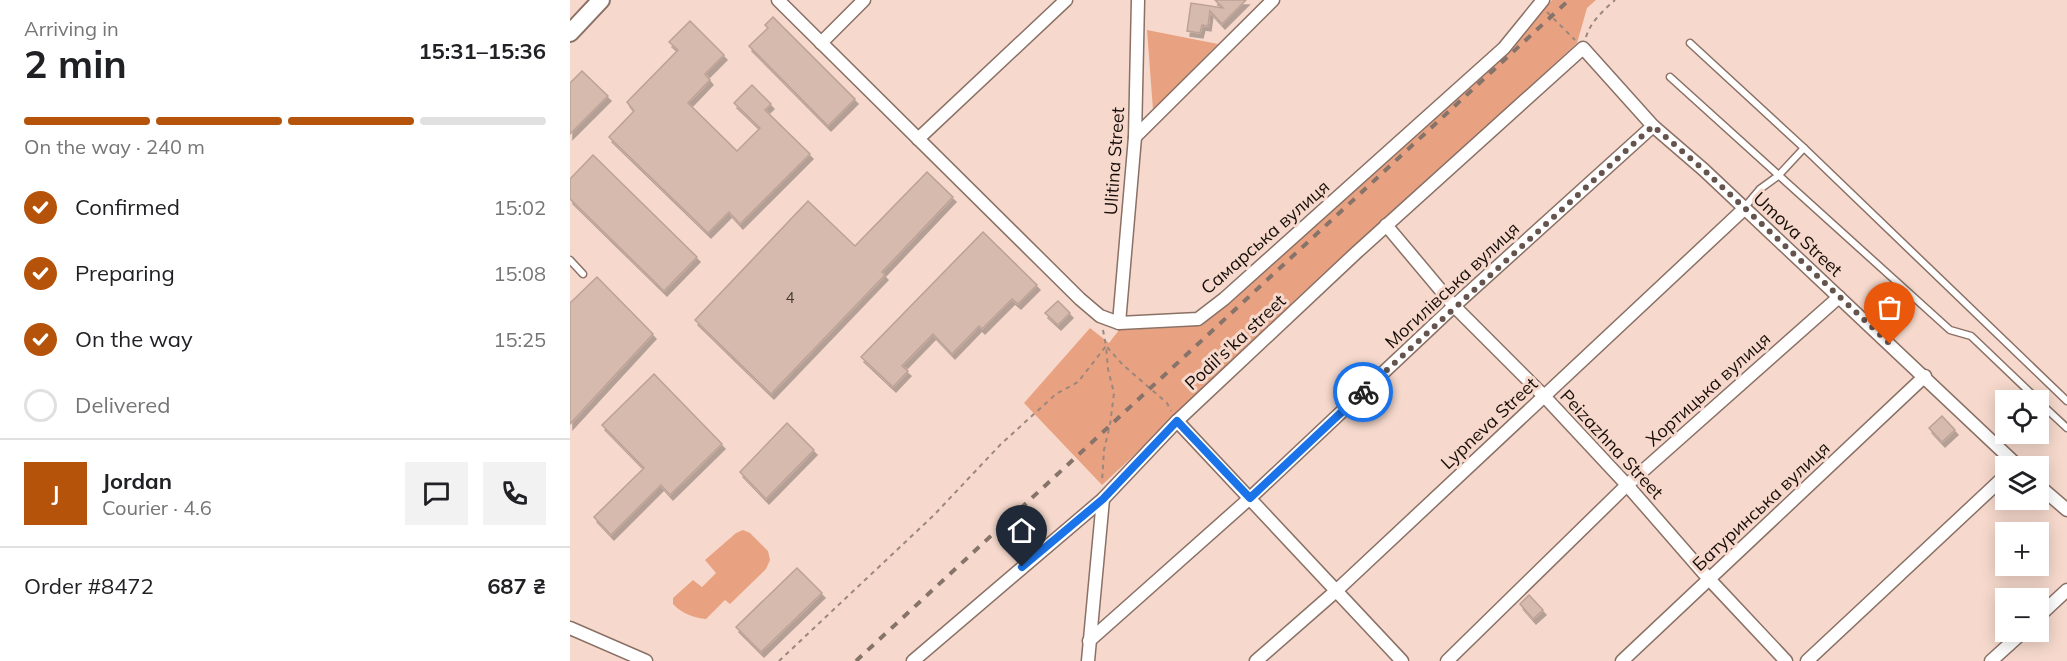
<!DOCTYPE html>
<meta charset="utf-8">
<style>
body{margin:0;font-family:Mulish,sans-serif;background:#f2f2f2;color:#202124;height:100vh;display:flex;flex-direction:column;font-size:22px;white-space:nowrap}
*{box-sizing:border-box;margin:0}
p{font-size:20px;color:#757577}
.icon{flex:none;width:33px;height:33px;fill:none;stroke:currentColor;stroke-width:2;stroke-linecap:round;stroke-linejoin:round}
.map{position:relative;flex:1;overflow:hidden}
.drawer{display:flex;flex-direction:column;background:#fff;width:570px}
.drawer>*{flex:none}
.controls{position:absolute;left:1425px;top:390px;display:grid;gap:12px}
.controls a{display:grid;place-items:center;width:54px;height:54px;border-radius:0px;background:#fff;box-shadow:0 3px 15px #0003;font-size:30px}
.pin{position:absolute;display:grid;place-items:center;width:51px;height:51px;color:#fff;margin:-62px -26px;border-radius:50% 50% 50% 0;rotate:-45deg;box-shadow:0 0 6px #0007}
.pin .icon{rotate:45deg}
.courier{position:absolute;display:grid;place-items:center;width:60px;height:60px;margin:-30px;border:4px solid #1a73e8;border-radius:50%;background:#fff;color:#222;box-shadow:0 2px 8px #0007}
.overview em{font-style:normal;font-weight:700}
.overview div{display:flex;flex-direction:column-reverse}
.overview{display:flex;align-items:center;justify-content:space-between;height:102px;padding:0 24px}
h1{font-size:39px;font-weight:700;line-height:45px}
.bar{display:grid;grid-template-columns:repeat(4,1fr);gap:9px 6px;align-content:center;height:72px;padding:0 24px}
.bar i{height:8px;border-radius:4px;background:#e0e0e0}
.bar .selected{background:#b45309}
.bar p{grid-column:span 4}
.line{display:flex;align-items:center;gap:15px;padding:0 24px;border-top:2px solid #e0e0e0}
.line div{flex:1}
.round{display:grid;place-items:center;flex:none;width:63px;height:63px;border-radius:0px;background:#f2f2f2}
ol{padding:0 24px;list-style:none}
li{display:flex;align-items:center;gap:18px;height:66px}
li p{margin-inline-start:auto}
li .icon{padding:6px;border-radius:50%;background:#b45309;color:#fff;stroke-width:4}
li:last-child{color:#757577}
li i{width:33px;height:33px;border:3px solid #e0e0e0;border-radius:50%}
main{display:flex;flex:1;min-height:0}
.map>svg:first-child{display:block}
</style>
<main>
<section class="drawer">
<div class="overview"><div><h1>2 min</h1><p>Arriving in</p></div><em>15:31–15:36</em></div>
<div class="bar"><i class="selected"></i><i class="selected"></i><i class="selected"></i><i></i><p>On the way · 240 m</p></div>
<ol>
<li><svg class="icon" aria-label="check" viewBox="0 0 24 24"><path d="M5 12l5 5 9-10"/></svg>Confirmed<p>15:02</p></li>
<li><svg class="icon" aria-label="check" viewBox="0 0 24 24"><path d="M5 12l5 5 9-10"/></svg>Preparing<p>15:08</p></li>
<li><svg class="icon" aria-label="check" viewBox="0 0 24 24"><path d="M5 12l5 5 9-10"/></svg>On the way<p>15:25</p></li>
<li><i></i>Delivered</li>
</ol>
<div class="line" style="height:108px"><b class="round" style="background:#b45309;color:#fff">J</b><div><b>Jordan</b><p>Courier · 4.6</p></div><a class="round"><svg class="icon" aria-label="chat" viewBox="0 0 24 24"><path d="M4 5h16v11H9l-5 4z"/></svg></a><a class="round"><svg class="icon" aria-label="phone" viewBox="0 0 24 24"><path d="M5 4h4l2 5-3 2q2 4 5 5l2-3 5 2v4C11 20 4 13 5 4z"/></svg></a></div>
<div class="line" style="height:78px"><div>Order #8472</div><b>687 ₴</b></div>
</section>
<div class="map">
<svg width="1497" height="661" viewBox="0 0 1497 661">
<defs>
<filter id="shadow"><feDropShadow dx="3" dy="5" stdDeviation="0" flood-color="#0004"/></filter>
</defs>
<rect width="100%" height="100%" fill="#f6d9cc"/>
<g fill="#e9a281">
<polygon points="982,0 1026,0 1017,8 1007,43 532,485 454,403 520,328 539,343 549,330 614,327 649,312"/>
<polygon points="577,30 648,44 583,110"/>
<path d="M173 530 180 533 198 551 200 560 196 569 160 604 155 600 136 619C124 618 111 613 103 604V598L123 580 132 587 146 573 135 560 166 533Z"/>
</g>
<g fill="#d6baad" stroke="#bca195" stroke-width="1.5" filter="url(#shadow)">
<polygon points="645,0 676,0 652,24 640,11 638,26 632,25 630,33 617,31 621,3 653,8"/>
<polygon points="203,17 285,99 258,126 179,46 198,28 195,25"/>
<polygon points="120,21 154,55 135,74 140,80 118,103 167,151 190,128 164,103 182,85 201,104 195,110 240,154 170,224 159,212 138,233 39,137 64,111 57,102 108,50 99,42"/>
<polygon points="12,71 38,96 0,134 0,83"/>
<polygon points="23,155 127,257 94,291 0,199 0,179"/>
<polygon points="357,172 383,197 312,272 315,275 201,394 125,320 238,201 285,246"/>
<polygon points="413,232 467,285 448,304 442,299 412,329 409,326 382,354 363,334 332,366 338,371 323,387 291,357"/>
<polygon points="27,277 83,334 0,424 0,303"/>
<polygon points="488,301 500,313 488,325 475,313"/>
<polygon points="84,374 152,444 100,495 91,485 41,535 24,517 74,468 32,425"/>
<polygon points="1372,416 1385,430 1372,442 1359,428"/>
<polygon points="217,423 244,450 196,499 170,472"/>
<polygon points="227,568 252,593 191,652 166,627"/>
<polygon points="959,595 973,610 963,619 950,604"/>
</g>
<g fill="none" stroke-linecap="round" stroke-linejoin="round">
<defs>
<g id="lane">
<polyline points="1120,43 1234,148 1497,401"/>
<polyline points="1100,77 1380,330 1401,336 1468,400"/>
<polyline points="1174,208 1190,189 1208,176 1234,148"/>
<polyline points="0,260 13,274"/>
<polyline points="1468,401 1497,428"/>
</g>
<g id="street">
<polyline points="208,0 510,299 530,316 549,323 628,319 654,299 934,48 973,0"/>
<polyline points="251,43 294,0"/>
<polyline points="565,137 703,0"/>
<polyline points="348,139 496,0"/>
<polyline points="816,225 884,306 974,396 1057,485 1139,579 1216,661"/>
<polyline points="549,323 565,137 568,0"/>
<polyline points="607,421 832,661"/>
<polyline points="1468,485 1497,510"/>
<polyline points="1468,617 1497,590"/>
<polyline points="0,628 76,661"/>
<polyline points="519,641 680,498 884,306 1083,126"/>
<polyline points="343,661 533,499 607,421 787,252 1013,48 1083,126 1134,170 1448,466"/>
<polyline points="518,661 533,499"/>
<polyline points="686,661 766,591 1174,209"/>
<polyline points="877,661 1057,485 1269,297"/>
<polyline points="1052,661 1355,376"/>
<polyline points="1237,661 1436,475"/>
<polyline points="1421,661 1453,632"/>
</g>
<polyline id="secondary" points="0,33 31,0"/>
</defs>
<use href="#lane" stroke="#8a7065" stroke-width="9"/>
<use href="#street" stroke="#8a7065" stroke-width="15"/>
<use href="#secondary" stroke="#8a7065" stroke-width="20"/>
<g stroke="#9c877d" stroke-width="2" stroke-dasharray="4.5 4.5" stroke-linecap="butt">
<polyline points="977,12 1005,40"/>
<path d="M1016 37C1021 21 1033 11 1045 0"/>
<polyline points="533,330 536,346 553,365 597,403 601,411"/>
<polyline points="209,661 364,515 431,444 486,394 508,382 536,346 538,369 544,393 540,425 534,450 532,482"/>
</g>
<use href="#lane" stroke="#fff" stroke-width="6"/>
<use href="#street" stroke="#fff" stroke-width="12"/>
<use href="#secondary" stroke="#fff" stroke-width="16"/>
<polyline stroke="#86736a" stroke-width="4" stroke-dasharray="8 8" stroke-linecap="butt" points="286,661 999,0"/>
</g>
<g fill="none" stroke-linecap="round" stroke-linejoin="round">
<polyline stroke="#64544d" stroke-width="6" stroke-dasharray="0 10.8" points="793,392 1083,126 1134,170 1320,344"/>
<polyline stroke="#1a73e8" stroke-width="8" points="452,567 533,499 607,421 680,498 793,392"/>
</g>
<g text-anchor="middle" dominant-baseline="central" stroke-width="6" stroke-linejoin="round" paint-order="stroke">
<g font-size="15" fill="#463831">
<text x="220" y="297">4</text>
</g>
<g font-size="18" fill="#160d08" stroke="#f6d9cc">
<text transform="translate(544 161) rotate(-86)">Ulitina Street</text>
<text transform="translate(1228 234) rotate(43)">Umova Street</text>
<text transform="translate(695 237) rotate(-41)">Самарська вулиця</text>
<text transform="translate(882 285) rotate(-43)">Могилівська вулиця</text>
<text transform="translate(665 342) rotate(-43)">Podil's'ka street</text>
<text transform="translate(1138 389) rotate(-42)">Хортицька вулиця</text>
<text transform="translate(919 423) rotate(-43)">Lypneva Street</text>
<text transform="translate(1042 444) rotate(47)">Peizazhna Street</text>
<text transform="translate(1191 506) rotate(-43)">Батуринська вулиця</text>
</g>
</g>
</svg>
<div class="controls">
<a><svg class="icon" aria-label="locate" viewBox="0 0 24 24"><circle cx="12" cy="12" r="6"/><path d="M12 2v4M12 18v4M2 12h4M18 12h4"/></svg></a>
<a><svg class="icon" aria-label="layers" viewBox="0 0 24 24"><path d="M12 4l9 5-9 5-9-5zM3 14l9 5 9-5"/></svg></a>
<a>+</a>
<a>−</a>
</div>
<div class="pin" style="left:1320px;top:344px;background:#ea580c"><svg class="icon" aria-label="bag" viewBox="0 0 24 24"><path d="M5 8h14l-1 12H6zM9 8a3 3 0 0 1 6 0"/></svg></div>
<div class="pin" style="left:452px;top:567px;background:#1f2937"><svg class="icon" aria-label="home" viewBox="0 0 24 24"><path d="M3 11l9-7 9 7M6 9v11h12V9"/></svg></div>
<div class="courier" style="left:793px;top:392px"><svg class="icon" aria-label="bike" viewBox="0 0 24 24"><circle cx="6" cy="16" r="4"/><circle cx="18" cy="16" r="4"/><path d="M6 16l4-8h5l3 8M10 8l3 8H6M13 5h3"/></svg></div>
</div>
</main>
